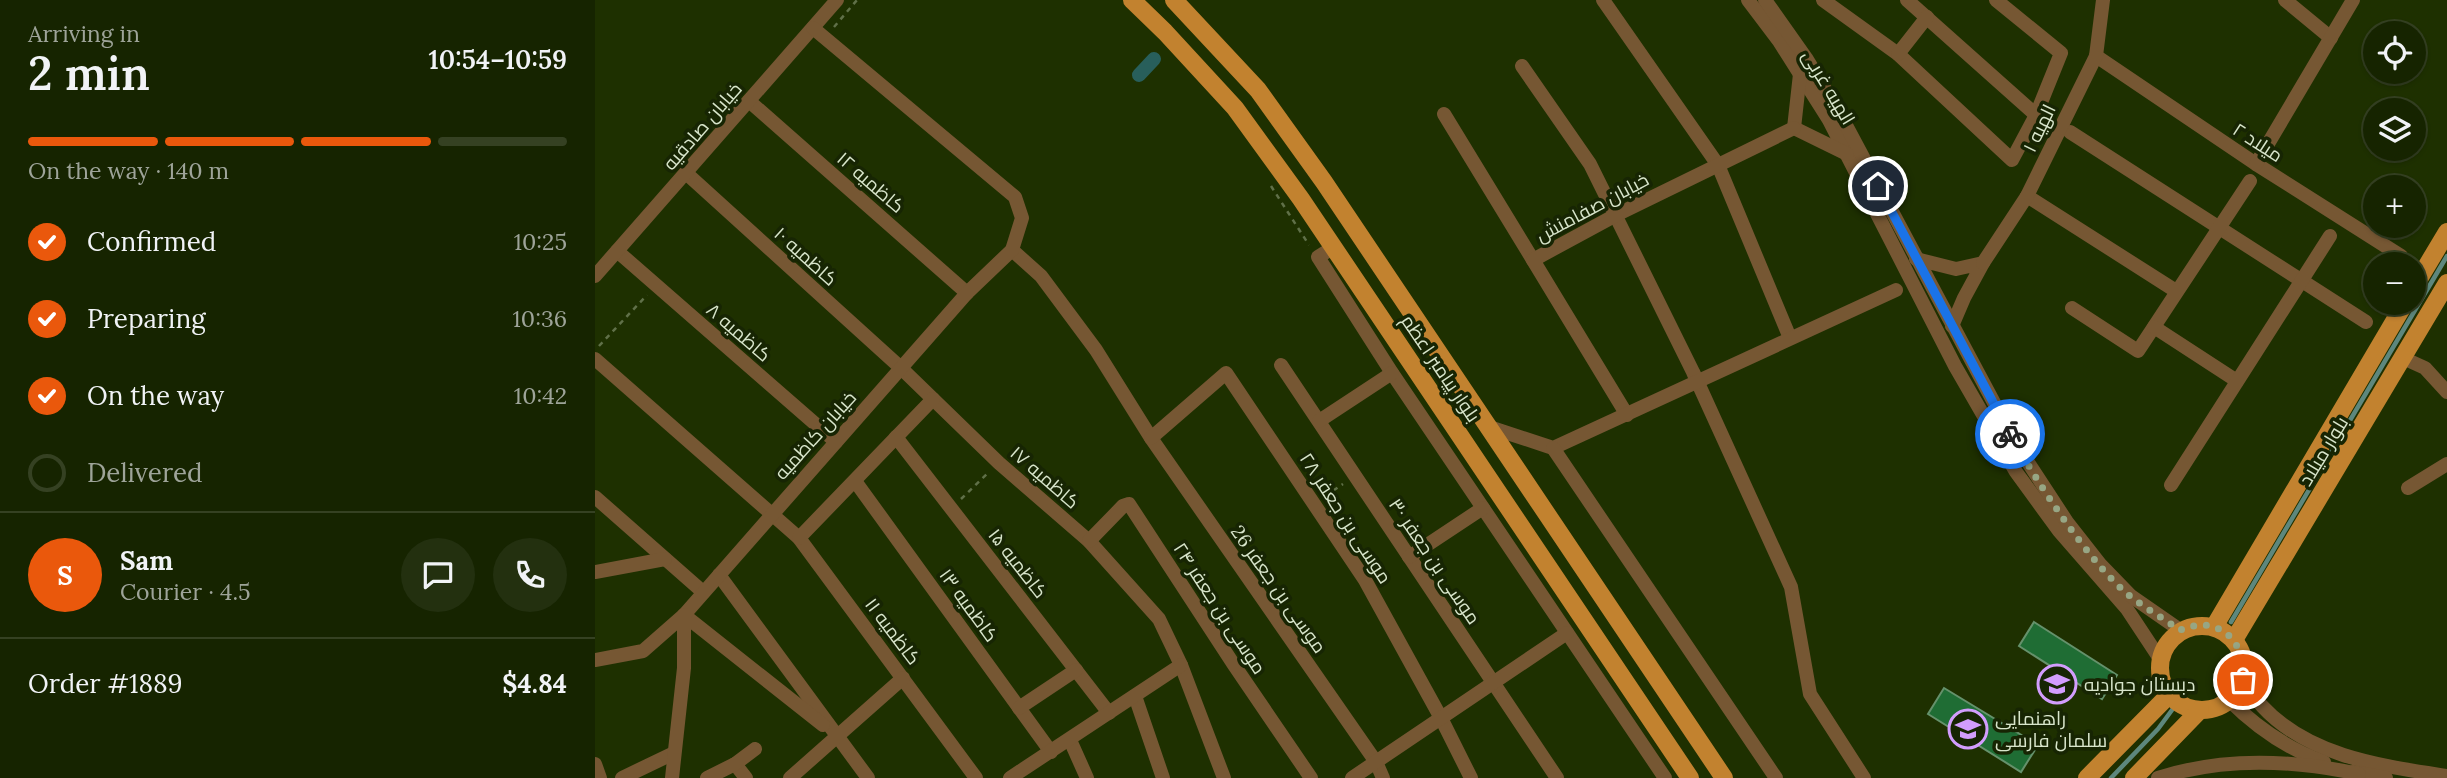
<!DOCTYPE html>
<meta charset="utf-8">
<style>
body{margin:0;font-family:Lora,Cairo,serif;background:#23300f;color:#f1f3f6;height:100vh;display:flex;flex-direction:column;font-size:26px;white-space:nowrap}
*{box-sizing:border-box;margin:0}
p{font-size:23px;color:#9ea499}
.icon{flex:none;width:38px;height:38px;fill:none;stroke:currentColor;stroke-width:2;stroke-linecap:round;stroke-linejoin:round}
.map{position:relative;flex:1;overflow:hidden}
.sheet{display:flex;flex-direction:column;background:#162400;width:595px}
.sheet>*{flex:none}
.fabs{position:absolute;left:1768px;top:21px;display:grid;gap:14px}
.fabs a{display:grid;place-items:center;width:63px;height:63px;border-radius:50%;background:#162400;box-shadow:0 2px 5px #0004,0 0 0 2px #354122;font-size:35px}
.pin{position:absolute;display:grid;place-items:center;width:60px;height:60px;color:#fff;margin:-30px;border:4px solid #fff;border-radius:50%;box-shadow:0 2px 7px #0007}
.courier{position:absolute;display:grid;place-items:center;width:70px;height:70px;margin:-35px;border:5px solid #1a73e8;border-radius:50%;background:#fff;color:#222;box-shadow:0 2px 9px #0007}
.headline em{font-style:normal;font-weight:600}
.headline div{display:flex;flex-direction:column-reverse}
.headline{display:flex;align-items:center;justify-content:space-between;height:119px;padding:0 28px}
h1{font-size:46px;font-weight:600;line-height:52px}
.bar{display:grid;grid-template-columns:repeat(4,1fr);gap:10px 7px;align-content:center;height:84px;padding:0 28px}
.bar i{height:9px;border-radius:5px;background:#354122}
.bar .current{background:#ea580c}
.bar p{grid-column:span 4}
.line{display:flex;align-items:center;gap:18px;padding:0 28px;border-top:2px solid #354122}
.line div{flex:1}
.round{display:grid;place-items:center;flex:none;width:74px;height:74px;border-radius:37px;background:#23300f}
ol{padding:0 28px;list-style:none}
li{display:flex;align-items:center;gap:21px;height:77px}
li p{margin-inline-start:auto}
li .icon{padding:7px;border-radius:50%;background:#ea580c;color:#fff;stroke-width:4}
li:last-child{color:#9ea499}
li i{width:38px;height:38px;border:4px solid #354122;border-radius:50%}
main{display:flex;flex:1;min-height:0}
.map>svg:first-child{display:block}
</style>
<main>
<section class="sheet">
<div class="headline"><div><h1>2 min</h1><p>Arriving in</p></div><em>10:54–10:59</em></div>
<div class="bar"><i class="current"></i><i class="current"></i><i class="current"></i><i></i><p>On the way · 140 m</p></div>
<ol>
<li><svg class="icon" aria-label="check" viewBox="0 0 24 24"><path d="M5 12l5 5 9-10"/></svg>Confirmed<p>10:25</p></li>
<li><svg class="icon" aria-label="check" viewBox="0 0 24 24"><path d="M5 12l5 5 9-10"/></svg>Preparing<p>10:36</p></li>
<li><svg class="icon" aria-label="check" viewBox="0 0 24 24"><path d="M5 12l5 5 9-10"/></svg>On the way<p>10:42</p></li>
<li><i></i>Delivered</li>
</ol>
<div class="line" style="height:126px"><b class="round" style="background:#ea580c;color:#fff">S</b><div><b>Sam</b><p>Courier · 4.5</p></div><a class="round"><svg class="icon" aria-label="chat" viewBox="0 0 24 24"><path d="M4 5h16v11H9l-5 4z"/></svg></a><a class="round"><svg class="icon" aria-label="phone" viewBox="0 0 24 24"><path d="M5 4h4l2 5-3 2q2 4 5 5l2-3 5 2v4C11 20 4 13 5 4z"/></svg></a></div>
<div class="line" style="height:91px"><div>Order #1889</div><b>$4.84</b></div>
</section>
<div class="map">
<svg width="1852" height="778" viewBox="0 0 1852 778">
<rect width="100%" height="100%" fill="#1e3000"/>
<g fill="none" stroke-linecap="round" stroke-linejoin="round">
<g stroke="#5d877d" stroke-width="4.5">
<polyline points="1636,622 1852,256"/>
<polyline points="1516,778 1563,729 1577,710"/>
</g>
<polyline stroke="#285f5b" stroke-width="14" points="544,75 559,59"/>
</g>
<g fill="#1f6d34" stroke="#65916b" stroke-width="2">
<polygon points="1439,622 1522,675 1507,699 1424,646"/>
<polygon points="1349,688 1443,745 1426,772 1333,714"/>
</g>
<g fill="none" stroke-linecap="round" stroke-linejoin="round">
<g stroke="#607048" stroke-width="2.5" stroke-dasharray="5 5" stroke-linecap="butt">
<polyline points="239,27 262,0"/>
<polyline points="676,186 714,245"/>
<polyline points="4,346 52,295"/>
<polyline points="730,496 748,484"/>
<polyline points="366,499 394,472"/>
</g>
<g stroke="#765733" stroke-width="14">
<polyline points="1008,0 1123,165 1195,338"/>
<polyline points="1153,0 1184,41 1234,120 1360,366 1421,472 1464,531 1532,609 1565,659"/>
<polyline points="1170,0 1211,58 1245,114 1421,444 1472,522 1505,564 1536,596 1585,630"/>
<polyline points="1228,0 1303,54 1417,160 1441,115 1466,53 1401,0"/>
<polyline points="1312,0 1441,115"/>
<polyline points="1690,0 1736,38"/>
<polyline points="1303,54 1332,17"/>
<polyline points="1501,56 1661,164 1806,256"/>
<polyline points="927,66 995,164 1098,372 1196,587 1215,694 1269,778"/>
<polyline points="154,101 372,293"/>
<polyline points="849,114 938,260"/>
<polyline points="1199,128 1252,154"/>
<polyline points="1199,128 1205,74"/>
<polyline points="1475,132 1771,322"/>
<polyline points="1661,164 1758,0"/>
<polyline points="91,173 306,368 404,463 494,541 564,619 586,665 629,778"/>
<polyline points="1432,196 1581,291"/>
<polyline points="739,247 723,257 797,373 1070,778"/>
<polyline points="417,250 446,276 501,350 556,438 781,762 788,778"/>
<polyline points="22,251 241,442"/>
<polyline points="1321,259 1361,269 1388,263 1369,298 1357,326"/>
<polyline points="1388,263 1432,196 1501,56 1508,0"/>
<polyline points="0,276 242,0"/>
<polyline points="1477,308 1543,351 1655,181"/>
<polyline points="1559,327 1642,381"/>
<polyline points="1808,358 1830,368 1852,392"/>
<polyline points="0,359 204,538 381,778"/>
<polyline points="686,365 962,778"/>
<polyline points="1032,415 938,260 1021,215 1199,128"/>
<polyline points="724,421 797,373"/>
<polyline points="894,427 958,448 1301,290"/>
<polyline points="301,437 514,713"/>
<polyline points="556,438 631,373 770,580 846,718 876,778"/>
<polyline points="958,448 1181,778"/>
<polyline points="260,481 456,752"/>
<polyline points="1576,485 1735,236"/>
<polyline points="1813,488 1852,464"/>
<polyline points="0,497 108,592"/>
<polyline points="204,538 338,399"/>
<polyline points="494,541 528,506 534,504 639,665 716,778"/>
<polyline points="814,557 888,508"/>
<polyline points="0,572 70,559"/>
<polyline points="124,575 273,778"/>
<polyline points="89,615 228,725"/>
<polyline points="0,660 48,651 89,615 372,293 417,250 427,218 420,197 218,28"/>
<path d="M1648 680C1654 688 1660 698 1667 706 1714 757 1787 766 1852 776"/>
<polyline points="540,696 568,778"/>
<path d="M1634 700C1661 727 1693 749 1729 762"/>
<polyline points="424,708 481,670"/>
<polyline points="475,740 492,778"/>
<polyline points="0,764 5,778"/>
<polyline points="140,764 151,778"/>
<polyline points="1758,772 1791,778"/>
<polyline points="27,778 79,753"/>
<polyline points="77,778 89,668 89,615"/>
<polyline points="112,778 140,764 160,749"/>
<polyline points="195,778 308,678"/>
<polyline points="415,778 586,665"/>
<polyline points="757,778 972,633"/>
<path d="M1563 778C1627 757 1699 760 1764 774"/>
</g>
<g stroke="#c2822f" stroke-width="18">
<polyline points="537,0 570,32 640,108 706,199 1095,778"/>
<polyline points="579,0 663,90 729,182 1129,778"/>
<polyline points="1818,289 1852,232"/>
<circle cx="1607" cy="668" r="42"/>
<polyline points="1619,627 1810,303"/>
<polyline points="1639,640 1852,283"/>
<polyline points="1492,778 1574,695"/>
<polyline points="1539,778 1605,710"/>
</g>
</g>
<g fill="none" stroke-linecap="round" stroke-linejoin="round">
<path stroke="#97a684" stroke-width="7" stroke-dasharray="0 12.6" d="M1415 434C1442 482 1494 563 1536 597 1552 609 1569 619 1585 630 1592 628 1600 625 1607 625 1637 626 1651 653 1648 680"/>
<polyline stroke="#1a73e8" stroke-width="9" points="1283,186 1415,434"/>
</g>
<defs>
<symbol id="school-ring" viewBox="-11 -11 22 22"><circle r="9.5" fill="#172503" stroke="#d29dfd" stroke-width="1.5"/><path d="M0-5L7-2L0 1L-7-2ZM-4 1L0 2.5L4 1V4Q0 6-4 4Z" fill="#d29dfd"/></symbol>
</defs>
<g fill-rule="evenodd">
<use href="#school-ring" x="1440" y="662" width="44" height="44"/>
<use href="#school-ring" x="1351" y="707" width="44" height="44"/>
</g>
<g text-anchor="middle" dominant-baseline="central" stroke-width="7" stroke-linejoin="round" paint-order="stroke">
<g font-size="19" fill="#d8e5cb" stroke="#172503">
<text transform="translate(1234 87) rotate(59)">الهیه غربی</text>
<text transform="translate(107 126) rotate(-49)">خیابان صادقیه</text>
<text transform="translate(1444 128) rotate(-64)">الهیه ۱</text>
<text transform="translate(1663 142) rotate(33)">میلاد ۲</text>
<text transform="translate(276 182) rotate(41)">کاظمیه ۱۲</text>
<text transform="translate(997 207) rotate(-28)">خیابان صفامنش</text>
<text transform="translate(211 256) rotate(42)">کاظمیه ۱۰</text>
<text transform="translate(144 332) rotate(41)">کاظمیه ۸</text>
<text transform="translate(846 368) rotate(56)">بلوار پیامبر اعظم</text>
<text transform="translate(220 435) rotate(-48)">خیابان کاظمیه</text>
<text transform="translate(1728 451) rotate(-59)">بلوار میلاد</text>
<text transform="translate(450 477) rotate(41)">کاظمیه ۱۷</text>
<text transform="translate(751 518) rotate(57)">موسی بن جعفر ۲۸</text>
<text transform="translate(840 561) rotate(56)">موسی بن جعفر ۳۰</text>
<text transform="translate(423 563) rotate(52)">کاظمیه ۱۵</text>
<text transform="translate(684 589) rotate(55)">موسی بن جعفر 26</text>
<text transform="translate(374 605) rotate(54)">کاظمیه ۱۳</text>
<text transform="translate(625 608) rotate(57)">موسی بن جعفر ۲۴</text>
<text transform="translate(298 631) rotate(53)">کاظمیه ۱۱</text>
</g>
<g font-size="19" fill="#d8e5cb" stroke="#172503" text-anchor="start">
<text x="1489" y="684">دبستان جوادیه</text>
<text x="1400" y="718">راهنمایی<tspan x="1400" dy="22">سلمان فارسی</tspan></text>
</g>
</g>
</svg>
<div class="fabs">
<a><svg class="icon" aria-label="locate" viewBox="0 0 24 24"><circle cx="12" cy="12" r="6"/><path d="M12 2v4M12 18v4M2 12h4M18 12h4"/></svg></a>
<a><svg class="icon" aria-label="layers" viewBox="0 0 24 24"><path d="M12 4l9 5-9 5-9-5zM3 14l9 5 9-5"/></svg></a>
<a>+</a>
<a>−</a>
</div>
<div class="pin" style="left:1648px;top:680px;background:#ea580c"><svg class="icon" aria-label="bag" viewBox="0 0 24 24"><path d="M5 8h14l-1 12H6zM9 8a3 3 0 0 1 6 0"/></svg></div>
<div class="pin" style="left:1283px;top:186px;background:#1f2937"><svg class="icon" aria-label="home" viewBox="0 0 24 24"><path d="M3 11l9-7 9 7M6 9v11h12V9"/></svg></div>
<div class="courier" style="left:1415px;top:434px"><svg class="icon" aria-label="bike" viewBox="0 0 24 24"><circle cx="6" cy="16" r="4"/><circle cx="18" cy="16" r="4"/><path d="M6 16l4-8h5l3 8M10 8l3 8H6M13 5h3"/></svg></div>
</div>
</main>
